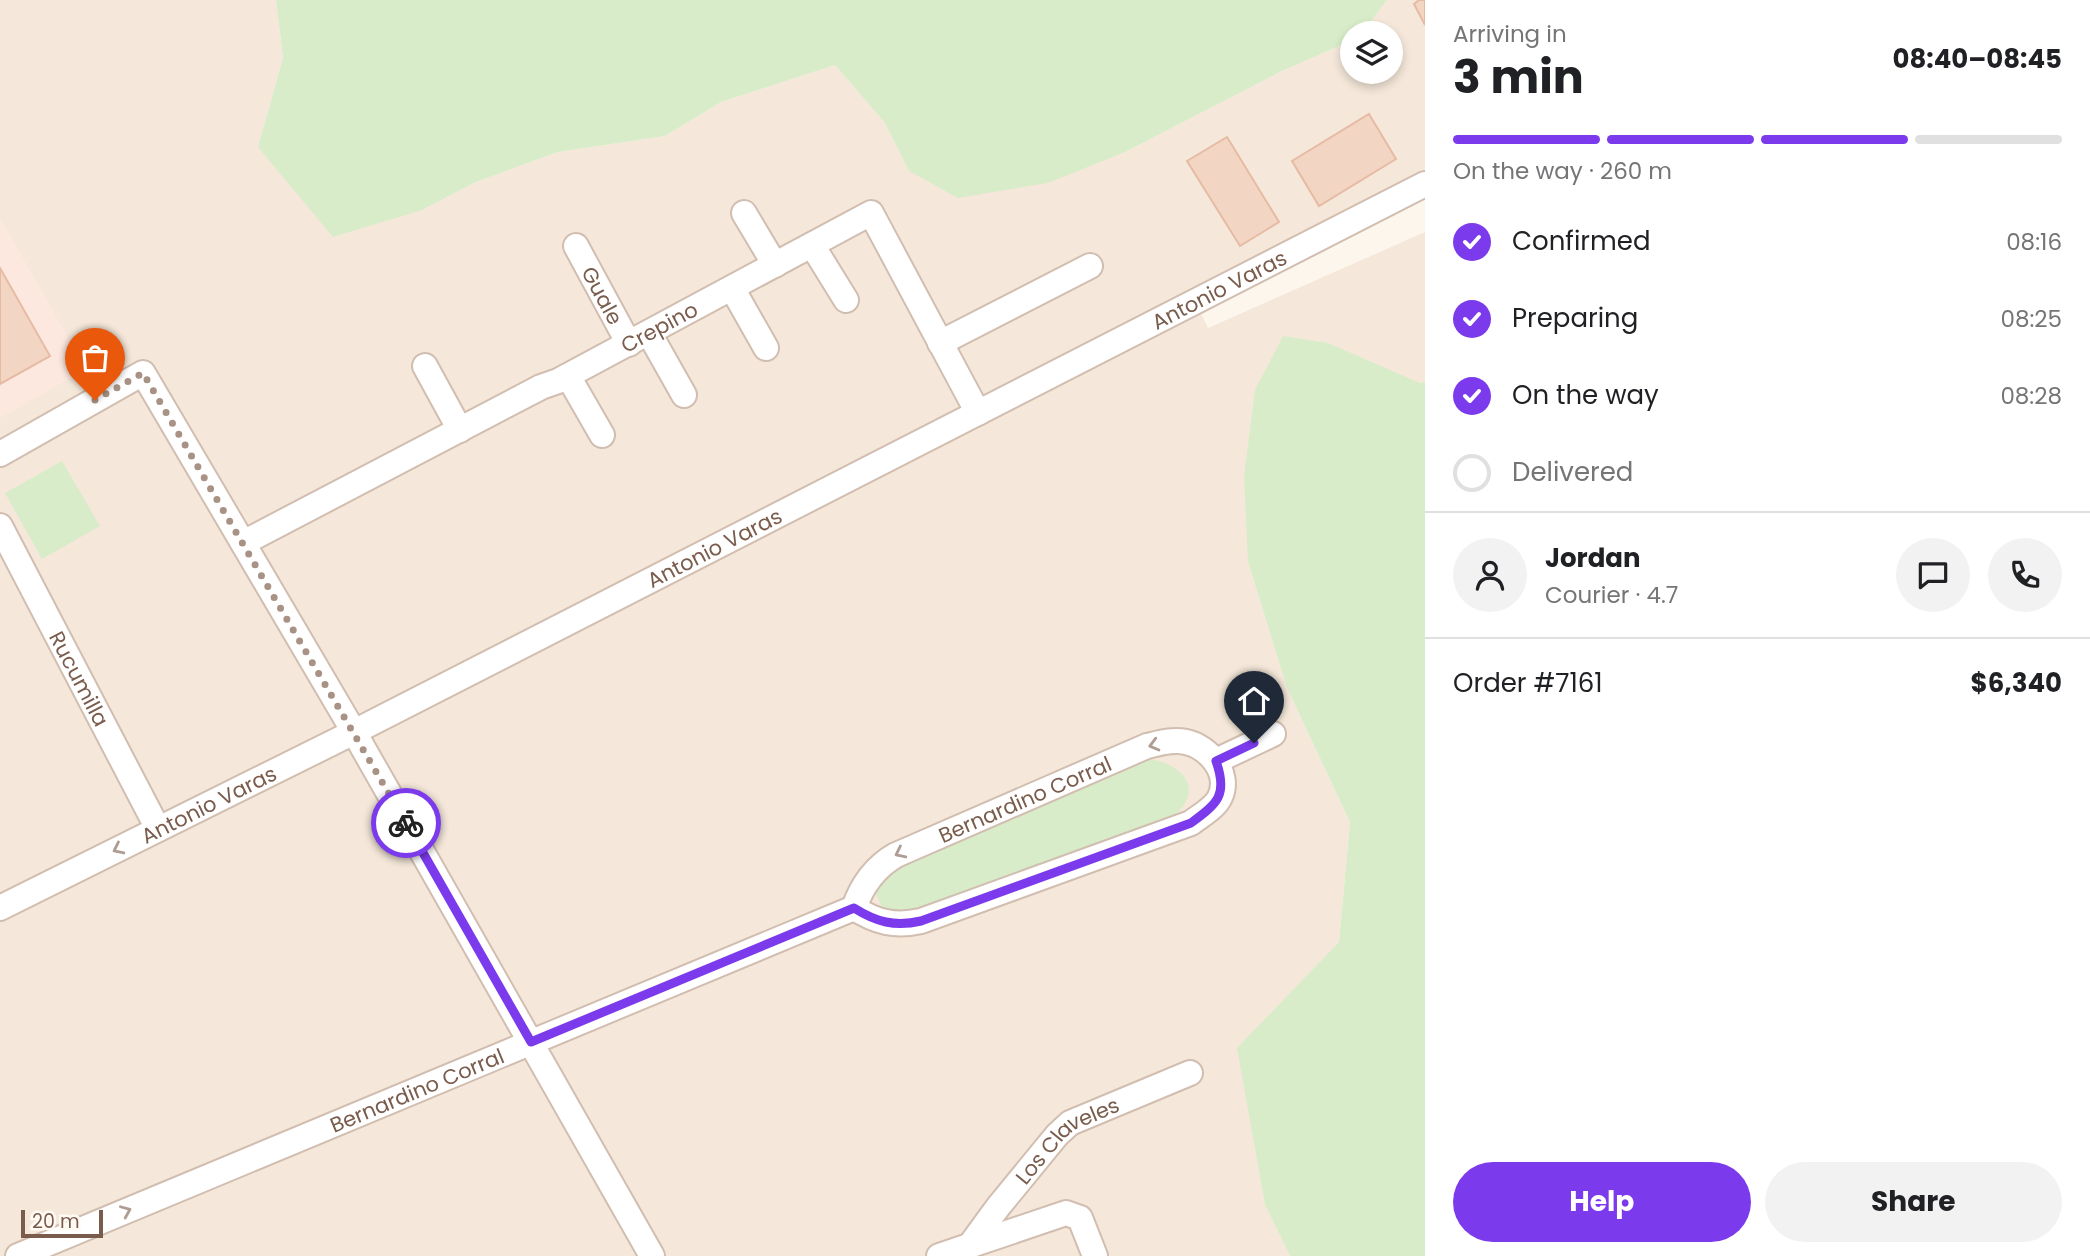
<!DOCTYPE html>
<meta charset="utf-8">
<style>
body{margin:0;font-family:Poppins,sans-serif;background:#f2f2f2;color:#202124;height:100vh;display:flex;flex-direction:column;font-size:26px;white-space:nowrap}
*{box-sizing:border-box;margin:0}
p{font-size:23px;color:#757577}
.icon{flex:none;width:38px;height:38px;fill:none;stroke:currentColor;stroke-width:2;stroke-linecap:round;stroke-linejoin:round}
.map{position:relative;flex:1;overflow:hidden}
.panel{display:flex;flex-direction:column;background:#fff;width:665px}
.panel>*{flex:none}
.tools{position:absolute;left:1340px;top:21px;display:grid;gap:14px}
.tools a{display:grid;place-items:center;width:63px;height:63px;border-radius:50%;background:#fff;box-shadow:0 4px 10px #0003;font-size:35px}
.scale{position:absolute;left:21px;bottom:18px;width:82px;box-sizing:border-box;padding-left:7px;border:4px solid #7a5c4d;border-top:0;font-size:19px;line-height:24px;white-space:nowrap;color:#7a5c4d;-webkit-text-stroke:5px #fffaf3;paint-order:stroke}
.pin{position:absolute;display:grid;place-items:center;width:60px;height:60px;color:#fff;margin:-72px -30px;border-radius:50% 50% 50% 0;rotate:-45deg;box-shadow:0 0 7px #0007}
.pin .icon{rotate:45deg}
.courier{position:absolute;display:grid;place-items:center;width:70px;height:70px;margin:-35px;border:5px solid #7c3aed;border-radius:50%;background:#fff;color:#222;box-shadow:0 2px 9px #0007}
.summary em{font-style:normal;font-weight:700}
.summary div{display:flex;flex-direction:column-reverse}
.summary{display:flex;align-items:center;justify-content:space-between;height:119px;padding:0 28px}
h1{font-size:46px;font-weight:700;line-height:52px}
.bar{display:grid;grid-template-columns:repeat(4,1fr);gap:10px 7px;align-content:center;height:84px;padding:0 28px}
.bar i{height:9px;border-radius:5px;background:#e0e0e0}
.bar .active{background:#7c3aed}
.bar p{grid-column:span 4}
.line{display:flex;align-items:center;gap:18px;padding:0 28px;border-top:2px solid #e0e0e0}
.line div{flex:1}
.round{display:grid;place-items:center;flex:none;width:74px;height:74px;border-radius:37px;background:#f2f2f2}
ol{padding:0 28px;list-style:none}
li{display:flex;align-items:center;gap:21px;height:77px}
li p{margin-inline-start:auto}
li .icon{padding:7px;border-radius:50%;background:#7c3aed;color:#fff;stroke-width:4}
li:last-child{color:#757577}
li i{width:38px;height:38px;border:4px solid #e0e0e0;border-radius:50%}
.primary-button{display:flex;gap:14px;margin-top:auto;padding:14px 28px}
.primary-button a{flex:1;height:80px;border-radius:42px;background:#7c3aed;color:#fff;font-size:28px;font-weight:700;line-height:80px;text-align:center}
.primary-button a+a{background:#f2f2f2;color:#202124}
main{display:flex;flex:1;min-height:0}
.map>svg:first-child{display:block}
</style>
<main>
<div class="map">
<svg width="1425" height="1256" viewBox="0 0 1425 1256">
<rect width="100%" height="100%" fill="#fdf6ec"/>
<polygon fill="#f5e8da" points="0,0 276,0 283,58 258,147 422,210 476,182 558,152 665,136 721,102 835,65 885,123 909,171 1125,152 1282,71 1353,40 1353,72 1391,72 1391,33 1362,33 1387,0 1425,0 1425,187 1190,291 1208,328 1425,232 1425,382 1420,384 1248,562 1287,688 1350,822 1339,942 1238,1048 1265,1205 1290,1256 0,1256"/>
<polygon fill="#fde8e0" points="0,218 86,369 0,418"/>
<g fill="#d8ecc9">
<polygon points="276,0 1387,0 1362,33 1353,33 1353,40 1282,71 1125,152 1048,183 958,198 909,171 885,123 835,65 721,102 665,136 558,152 476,182 422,210 333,237 258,147 283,58"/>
<polygon points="1283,336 1328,343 1420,383 1425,382 1425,1256 1290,1256 1265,1205 1237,1048 1339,942 1350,822 1287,688 1248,562 1244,476 1255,390"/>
<polygon points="62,461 100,526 42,559 5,493"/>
<path d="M1147 759C1169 760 1201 778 1184 805 1179 813 1171 818 1163 823L919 909 896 913 883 909 876 894C887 871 905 865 926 854Z"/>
</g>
<g fill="#f3d5c3" stroke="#e6bba3" stroke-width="2">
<polygon points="1419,0 1425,0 1425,25 1414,4"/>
<polygon points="1369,114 1396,159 1319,206 1292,161"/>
<polygon points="1227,137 1279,222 1240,246 1187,161"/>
<polygon points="0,268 50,356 0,384"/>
</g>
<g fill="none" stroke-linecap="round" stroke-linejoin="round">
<defs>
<g id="minor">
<polyline points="744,213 775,265"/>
<polyline points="812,245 846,300"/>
<path id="s1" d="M576 246 629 344"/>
<polyline points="732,288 766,348"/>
<polyline points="649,333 684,395"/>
<polyline points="940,343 1090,266"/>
<polyline points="425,366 460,430"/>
<polyline points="568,376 602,435"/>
<polyline points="0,454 143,373 354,732 652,1256"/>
<path id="s2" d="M0 526 158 829"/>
<path id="s3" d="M243 543 541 387 558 381 871 213 978 413"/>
<polyline points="1216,761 1273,734"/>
<path id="s4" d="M0 908 354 732 1425 184"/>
<path id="s5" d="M971 1244 998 1207 1057 1135 1070 1123 1190 1073"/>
<path id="s6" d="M18 1256 854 908C862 885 875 867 896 855L1147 746C1160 743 1173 739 1186 742 1209 747 1231 773 1220 797 1215 808 1200 816 1191 823L921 921C895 927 876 922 854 908"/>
<polyline points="939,1256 1066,1213 1080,1218 1095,1256"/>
</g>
</defs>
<use href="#minor" stroke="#d1beb0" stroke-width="28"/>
<use href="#minor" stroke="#fff" stroke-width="24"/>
</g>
<defs><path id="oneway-chevron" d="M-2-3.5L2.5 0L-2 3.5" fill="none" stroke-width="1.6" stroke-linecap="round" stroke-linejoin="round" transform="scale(1.75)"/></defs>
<g stroke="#af9d94">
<use href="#oneway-chevron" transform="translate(1154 745) rotate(165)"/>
<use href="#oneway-chevron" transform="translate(118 849) rotate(154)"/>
<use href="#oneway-chevron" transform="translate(900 853) rotate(154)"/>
<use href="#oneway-chevron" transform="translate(126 1211) rotate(-23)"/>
</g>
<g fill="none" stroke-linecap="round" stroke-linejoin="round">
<polyline stroke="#a89285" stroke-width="7" stroke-dasharray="0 12.6" points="95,400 143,373 406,823"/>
<path stroke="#7c3aed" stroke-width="9" d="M406 823 531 1042 854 908C876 922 895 927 921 921L1191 823C1218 803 1228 795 1216 761L1254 743"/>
</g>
<g text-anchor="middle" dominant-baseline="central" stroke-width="5" stroke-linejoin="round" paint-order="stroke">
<g font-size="21" fill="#7a5c4d" stroke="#fffaf3">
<text stroke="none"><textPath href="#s4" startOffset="1367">Antonio Varas</textPath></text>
<text stroke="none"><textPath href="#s1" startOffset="56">Guale</textPath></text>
<text stroke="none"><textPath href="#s3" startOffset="469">Crepino</textPath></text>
<text stroke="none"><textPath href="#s4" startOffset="800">Antonio Varas</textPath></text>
<text stroke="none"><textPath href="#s2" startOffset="172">Rucumilla</textPath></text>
<text stroke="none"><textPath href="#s6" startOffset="1115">Bernardino Corral</textPath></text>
<text stroke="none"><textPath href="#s4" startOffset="233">Antonio Varas</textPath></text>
<text stroke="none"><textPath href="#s6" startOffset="432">Bernardino Corral</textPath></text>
<text stroke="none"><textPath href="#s5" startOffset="144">Los Claveles</textPath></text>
</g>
</g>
</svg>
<div class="tools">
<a><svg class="icon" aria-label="layers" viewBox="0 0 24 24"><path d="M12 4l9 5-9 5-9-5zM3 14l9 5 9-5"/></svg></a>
</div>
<div class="scale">20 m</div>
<div class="pin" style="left:95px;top:400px;background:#ea580c"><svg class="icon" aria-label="bag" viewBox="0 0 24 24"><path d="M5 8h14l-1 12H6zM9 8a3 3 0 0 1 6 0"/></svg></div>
<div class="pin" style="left:1254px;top:743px;background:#1f2937"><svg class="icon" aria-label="home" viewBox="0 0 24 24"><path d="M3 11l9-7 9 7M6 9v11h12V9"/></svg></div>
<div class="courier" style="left:406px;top:823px"><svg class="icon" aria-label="bike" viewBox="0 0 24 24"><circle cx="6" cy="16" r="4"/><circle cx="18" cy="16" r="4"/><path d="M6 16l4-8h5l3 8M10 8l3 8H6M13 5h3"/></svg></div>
</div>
<section class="panel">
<div class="summary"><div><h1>3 min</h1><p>Arriving in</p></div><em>08:40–08:45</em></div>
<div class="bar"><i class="active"></i><i class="active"></i><i class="active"></i><i></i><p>On the way · 260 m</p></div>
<ol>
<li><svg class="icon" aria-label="check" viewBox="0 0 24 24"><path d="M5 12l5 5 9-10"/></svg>Confirmed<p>08:16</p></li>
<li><svg class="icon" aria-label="check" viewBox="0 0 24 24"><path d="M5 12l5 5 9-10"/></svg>Preparing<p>08:25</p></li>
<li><svg class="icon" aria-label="check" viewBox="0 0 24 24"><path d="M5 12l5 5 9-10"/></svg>On the way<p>08:28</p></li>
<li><i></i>Delivered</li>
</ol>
<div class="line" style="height:126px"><a class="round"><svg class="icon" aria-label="person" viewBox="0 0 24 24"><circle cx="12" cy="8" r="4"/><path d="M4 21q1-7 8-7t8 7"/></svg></a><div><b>Jordan</b><p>Courier · 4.7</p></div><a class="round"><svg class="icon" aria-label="chat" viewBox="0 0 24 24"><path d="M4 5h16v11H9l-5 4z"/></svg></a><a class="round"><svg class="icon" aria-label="phone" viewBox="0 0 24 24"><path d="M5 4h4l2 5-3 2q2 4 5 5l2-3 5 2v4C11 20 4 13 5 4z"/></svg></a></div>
<div class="line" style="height:91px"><div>Order #7161</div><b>$6,340</b></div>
<div class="primary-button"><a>Help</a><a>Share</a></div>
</section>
</main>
